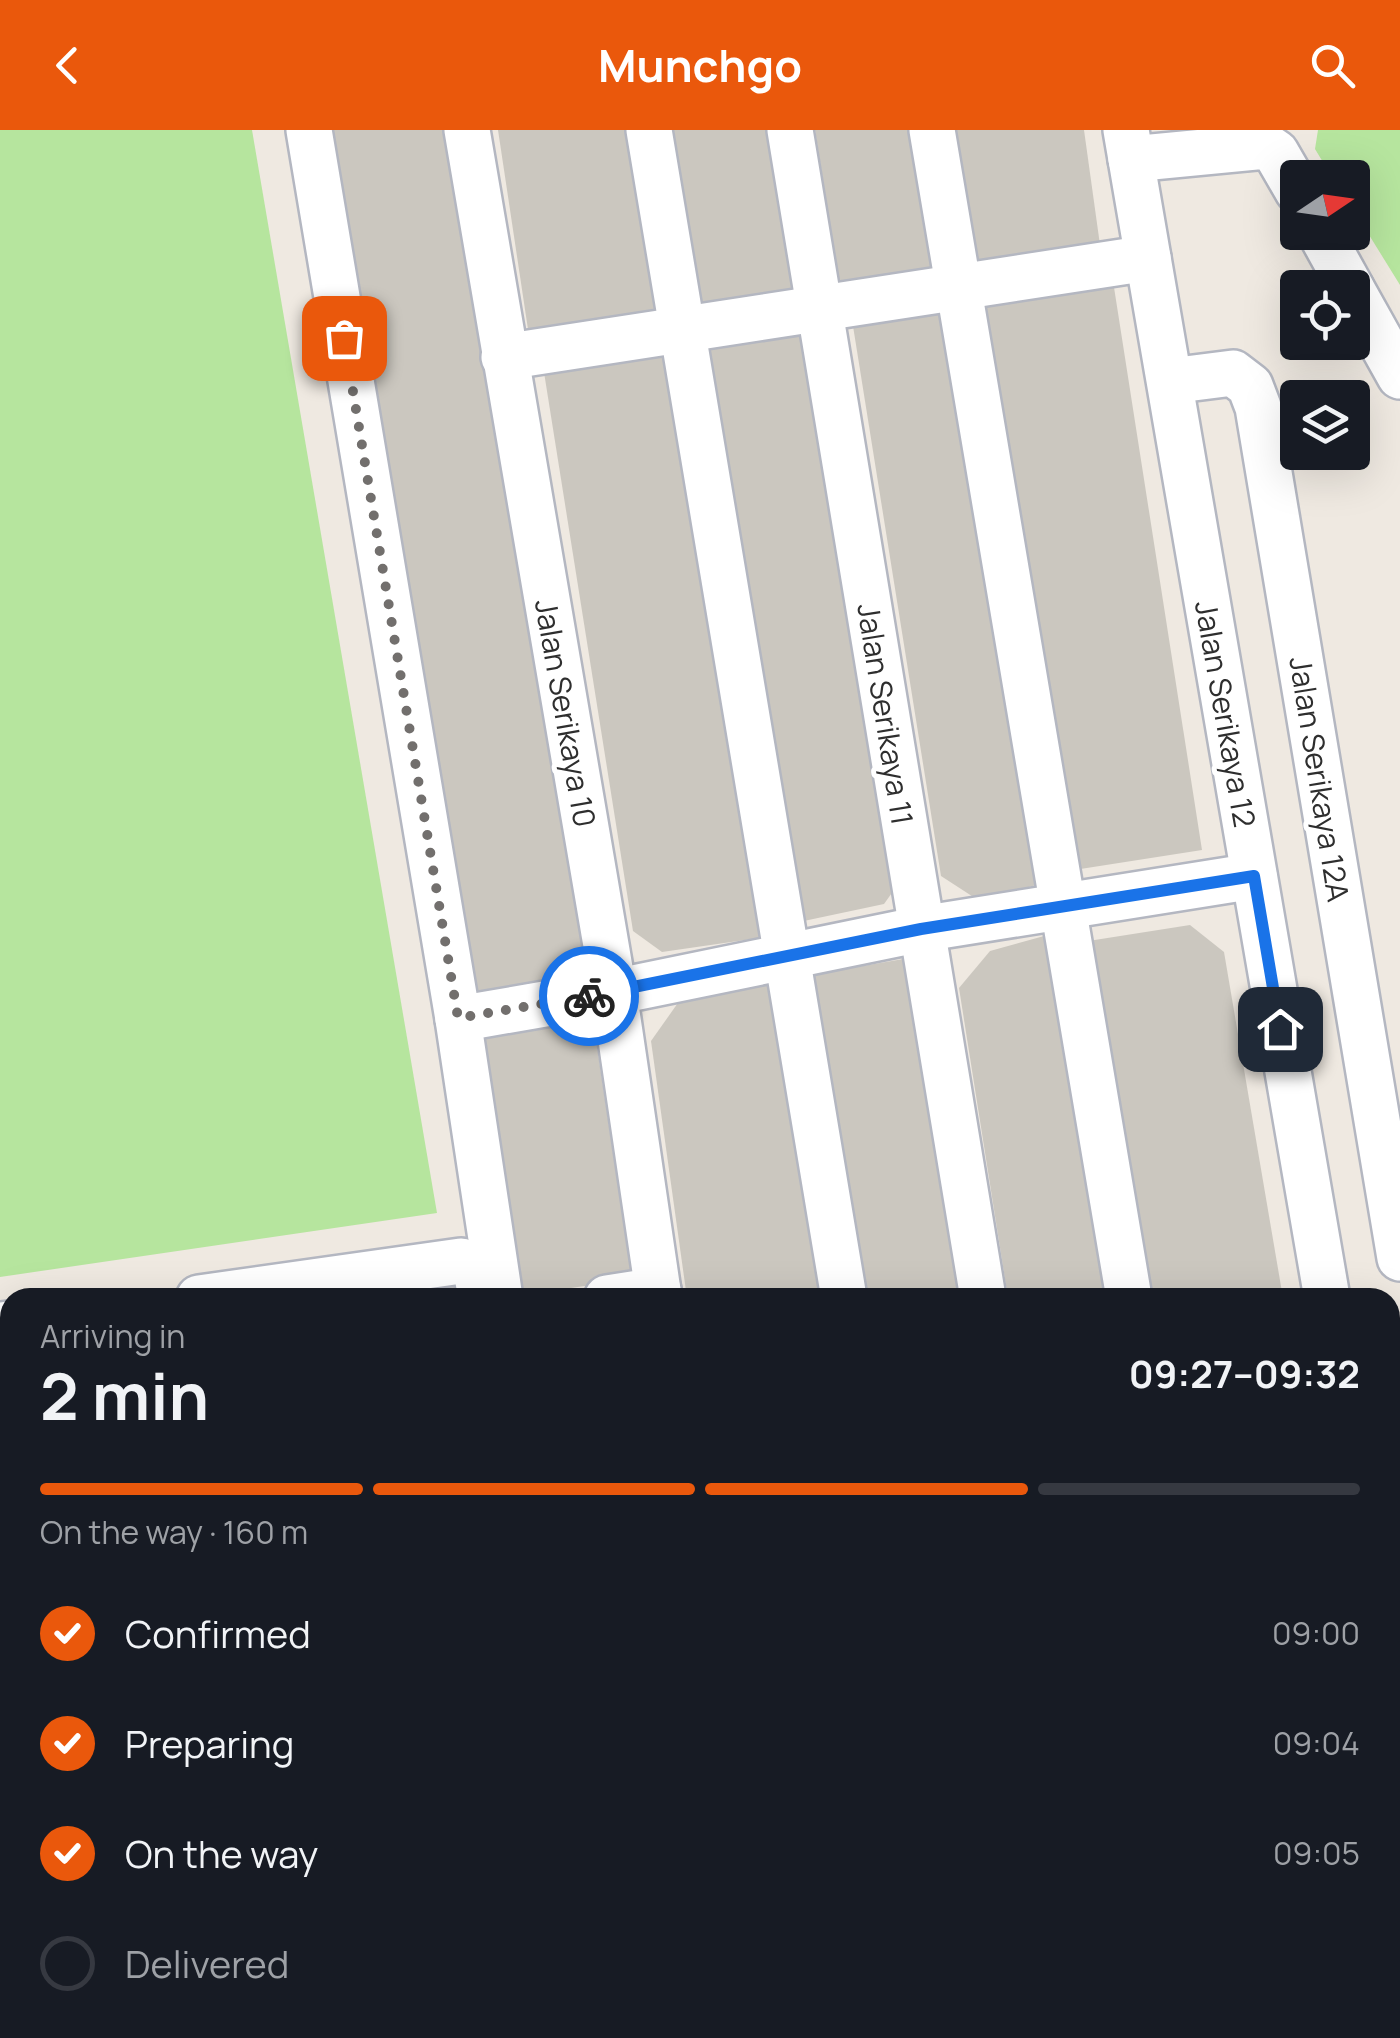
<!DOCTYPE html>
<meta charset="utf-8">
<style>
body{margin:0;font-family:Manrope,sans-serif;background:#242831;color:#f1f3f6;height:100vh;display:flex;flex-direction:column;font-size:38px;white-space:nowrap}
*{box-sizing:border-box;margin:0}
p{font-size:32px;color:#9ea1a6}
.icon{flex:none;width:55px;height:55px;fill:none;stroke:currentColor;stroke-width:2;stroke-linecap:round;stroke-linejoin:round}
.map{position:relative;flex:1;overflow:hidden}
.details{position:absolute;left:0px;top:1158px;width:1400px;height:752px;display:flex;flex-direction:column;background:#171b24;border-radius:30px 30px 0 0;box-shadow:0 10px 40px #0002}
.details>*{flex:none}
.needle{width:65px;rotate:77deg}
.buttons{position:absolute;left:1280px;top:30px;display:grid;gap:20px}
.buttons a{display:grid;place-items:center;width:90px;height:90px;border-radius:10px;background:#171b24;box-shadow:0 10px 40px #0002;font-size:50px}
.pin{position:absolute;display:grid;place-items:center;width:85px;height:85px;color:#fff;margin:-42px;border-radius:20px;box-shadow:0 5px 15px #0006}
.courier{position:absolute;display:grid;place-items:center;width:100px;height:100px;margin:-50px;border:8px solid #1a73e8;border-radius:50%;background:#fff;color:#222;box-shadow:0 2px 12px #0007}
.summary em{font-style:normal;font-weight:700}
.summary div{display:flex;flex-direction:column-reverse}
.summary{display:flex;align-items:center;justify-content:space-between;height:170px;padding:0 40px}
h1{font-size:65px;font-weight:700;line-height:75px}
.bar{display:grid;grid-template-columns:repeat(4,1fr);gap:15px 10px;align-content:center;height:120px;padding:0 40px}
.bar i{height:12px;border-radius:8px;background:#363941}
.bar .on{background:#ea580c}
.bar p{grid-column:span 4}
ol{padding:0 40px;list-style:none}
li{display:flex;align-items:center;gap:30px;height:110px}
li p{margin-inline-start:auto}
li .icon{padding:10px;border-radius:50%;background:#ea580c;color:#fff;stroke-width:4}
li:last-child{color:#9ea1a6}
li i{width:55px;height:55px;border:5px solid #363941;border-radius:50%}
header{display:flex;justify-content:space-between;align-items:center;height:130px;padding:0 40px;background:#ea580c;color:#fff;font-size:45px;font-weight:700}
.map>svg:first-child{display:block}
</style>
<header><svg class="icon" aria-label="back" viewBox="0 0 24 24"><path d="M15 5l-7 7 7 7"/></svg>Munchgo<svg class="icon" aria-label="search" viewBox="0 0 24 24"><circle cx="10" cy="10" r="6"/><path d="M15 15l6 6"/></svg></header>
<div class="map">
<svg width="1400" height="1908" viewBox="0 0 1400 1908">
<rect width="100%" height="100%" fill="#efe9e1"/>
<g fill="#b6e59e">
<polygon points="0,0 252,0 437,1083 0,1147"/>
<polygon points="1318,0 1400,0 1400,155 1353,79 1352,48 1332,47 1315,19"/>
</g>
<g fill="#cbc7bf">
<polygon points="319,0 447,0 589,858 468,875"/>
<polygon points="498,0 637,0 669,185 529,206"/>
<polygon points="664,0 775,0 801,165 693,182"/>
<polygon points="815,0 919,0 942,137 839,151"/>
<polygon points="948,0 1084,0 1100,115 968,138"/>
<polygon points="1113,151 1202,720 1074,740 985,170"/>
<polygon points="951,176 1048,752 978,770 941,746 853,196"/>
<polygon points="806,193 899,753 884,774 799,792 700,211"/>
<polygon points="673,217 772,806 662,822 633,801 543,236"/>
<polygon points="1190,795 1224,822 1283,1168 1142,1168 1082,812"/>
<polygon points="1055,803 1118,1168 1008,1168 959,858 990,821"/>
<polygon points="909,828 964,1168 858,1168 805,846"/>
<polygon points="778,851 832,1168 687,1168 651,911 680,870"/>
<polygon points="592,883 632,1149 510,1167 472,902"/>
<polygon points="467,1143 470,1168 329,1168"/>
<polygon points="10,1211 10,1343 0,1344 0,1212"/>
<polygon points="10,1406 10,1545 0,1546 0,1408"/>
<polygon points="10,1569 10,1709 0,1710 0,1571"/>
<polygon points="1390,1744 1400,1792 1400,1908 1269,1908 1268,1900 1390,1900"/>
<polygon points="10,1787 10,1858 8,1858 0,1800"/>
<polygon points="16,1900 228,1900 229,1908 18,1908"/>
<polygon points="285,1900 490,1900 491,1908 286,1908"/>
<polygon points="548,1900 768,1900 770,1908 549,1908"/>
<polygon points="813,1900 955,1900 957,1908 814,1908"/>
<polygon points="983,1900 1091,1900 1092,1908 984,1908"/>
<polygon points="1128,1900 1240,1900 1241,1908 1130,1908"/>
</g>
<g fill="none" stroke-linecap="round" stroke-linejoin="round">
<defs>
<g id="minor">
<polyline points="309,0 458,889 500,1168"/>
<polyline points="467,0 614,862 659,1168"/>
<polyline points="649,0 844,1168"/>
<polyline points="790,0 983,1168"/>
<polyline points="932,0 1129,1168"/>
<polyline points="1126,0 1327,1168"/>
<polyline points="1131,29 1266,16 1276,23 1298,61"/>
<polyline points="1320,102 1351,158"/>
<polyline points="1352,160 1400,246"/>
<polyline points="504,227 1148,128"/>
<polyline points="1170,251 1233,243 1250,256 1258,277 1400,1128"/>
<polyline points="458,889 614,862 921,799 1254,746"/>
<polyline points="199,1168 461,1131 476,1140 481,1168"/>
<polyline points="607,1168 658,1160"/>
<polyline points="0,1195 10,1194"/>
<polyline points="1390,1359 1400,1357"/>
<polyline points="0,1373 10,1372"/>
<polyline points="1390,1529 1400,1589"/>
<polyline points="0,1559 10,1557"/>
<polyline points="0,1737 10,1736"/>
<polyline points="243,1900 245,1908"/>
<polyline points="515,1900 516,1908"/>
<polyline points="784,1900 785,1908"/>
<polyline points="969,1900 970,1908"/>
<polyline points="1104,1900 1106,1908"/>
<polyline points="1252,1900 1253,1908"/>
</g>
</defs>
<use href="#minor" stroke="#b4b7c1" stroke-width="50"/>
<use href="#minor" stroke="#fff" stroke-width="45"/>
</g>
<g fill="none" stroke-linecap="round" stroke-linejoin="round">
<polyline stroke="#726f6d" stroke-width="10" stroke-dasharray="0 18" points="344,208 458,888 589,866"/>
<polyline stroke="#1a73e8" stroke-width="12" points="589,866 921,799 1254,746 1280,899"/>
</g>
<g text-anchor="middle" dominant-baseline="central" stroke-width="10" stroke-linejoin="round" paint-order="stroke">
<g font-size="30" fill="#2e2e2e" stroke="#fff">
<text transform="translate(566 583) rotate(80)">Jalan Serikaya 10</text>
<text transform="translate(886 584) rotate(81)">Jalan Serikaya 11</text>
<text transform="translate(1226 584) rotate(80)">Jalan Serikaya 12</text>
<text transform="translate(1320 649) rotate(81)">Jalan Serikaya 12A</text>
</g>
</g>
</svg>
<div class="buttons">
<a><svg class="needle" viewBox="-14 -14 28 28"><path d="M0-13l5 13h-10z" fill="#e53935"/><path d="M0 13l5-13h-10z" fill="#9ea1a6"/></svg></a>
<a><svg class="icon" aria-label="locate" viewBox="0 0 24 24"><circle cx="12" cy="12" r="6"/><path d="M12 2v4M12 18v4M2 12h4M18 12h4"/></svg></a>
<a><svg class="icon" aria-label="layers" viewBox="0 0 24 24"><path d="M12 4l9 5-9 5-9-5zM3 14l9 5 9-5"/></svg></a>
</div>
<div class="pin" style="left:344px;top:208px;background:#ea580c"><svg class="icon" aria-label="bag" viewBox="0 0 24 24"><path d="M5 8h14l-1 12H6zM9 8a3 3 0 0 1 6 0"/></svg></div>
<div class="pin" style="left:1280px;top:899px;background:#1f2937"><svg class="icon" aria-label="home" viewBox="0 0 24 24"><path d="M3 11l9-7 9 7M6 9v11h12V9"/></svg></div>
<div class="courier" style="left:589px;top:866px"><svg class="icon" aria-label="bike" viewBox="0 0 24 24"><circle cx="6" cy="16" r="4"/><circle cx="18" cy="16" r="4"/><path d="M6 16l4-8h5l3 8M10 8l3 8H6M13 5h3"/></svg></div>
<section class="details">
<div class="summary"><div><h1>2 min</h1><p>Arriving in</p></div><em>09:27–09:32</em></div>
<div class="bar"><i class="on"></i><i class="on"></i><i class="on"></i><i></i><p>On the way · 160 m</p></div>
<ol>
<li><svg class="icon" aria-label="check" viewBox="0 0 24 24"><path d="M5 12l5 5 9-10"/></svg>Confirmed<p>09:00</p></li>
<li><svg class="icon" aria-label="check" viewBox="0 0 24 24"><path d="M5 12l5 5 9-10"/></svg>Preparing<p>09:04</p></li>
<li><svg class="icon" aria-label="check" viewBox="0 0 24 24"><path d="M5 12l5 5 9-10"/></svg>On the way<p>09:05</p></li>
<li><i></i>Delivered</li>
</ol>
</section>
</div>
